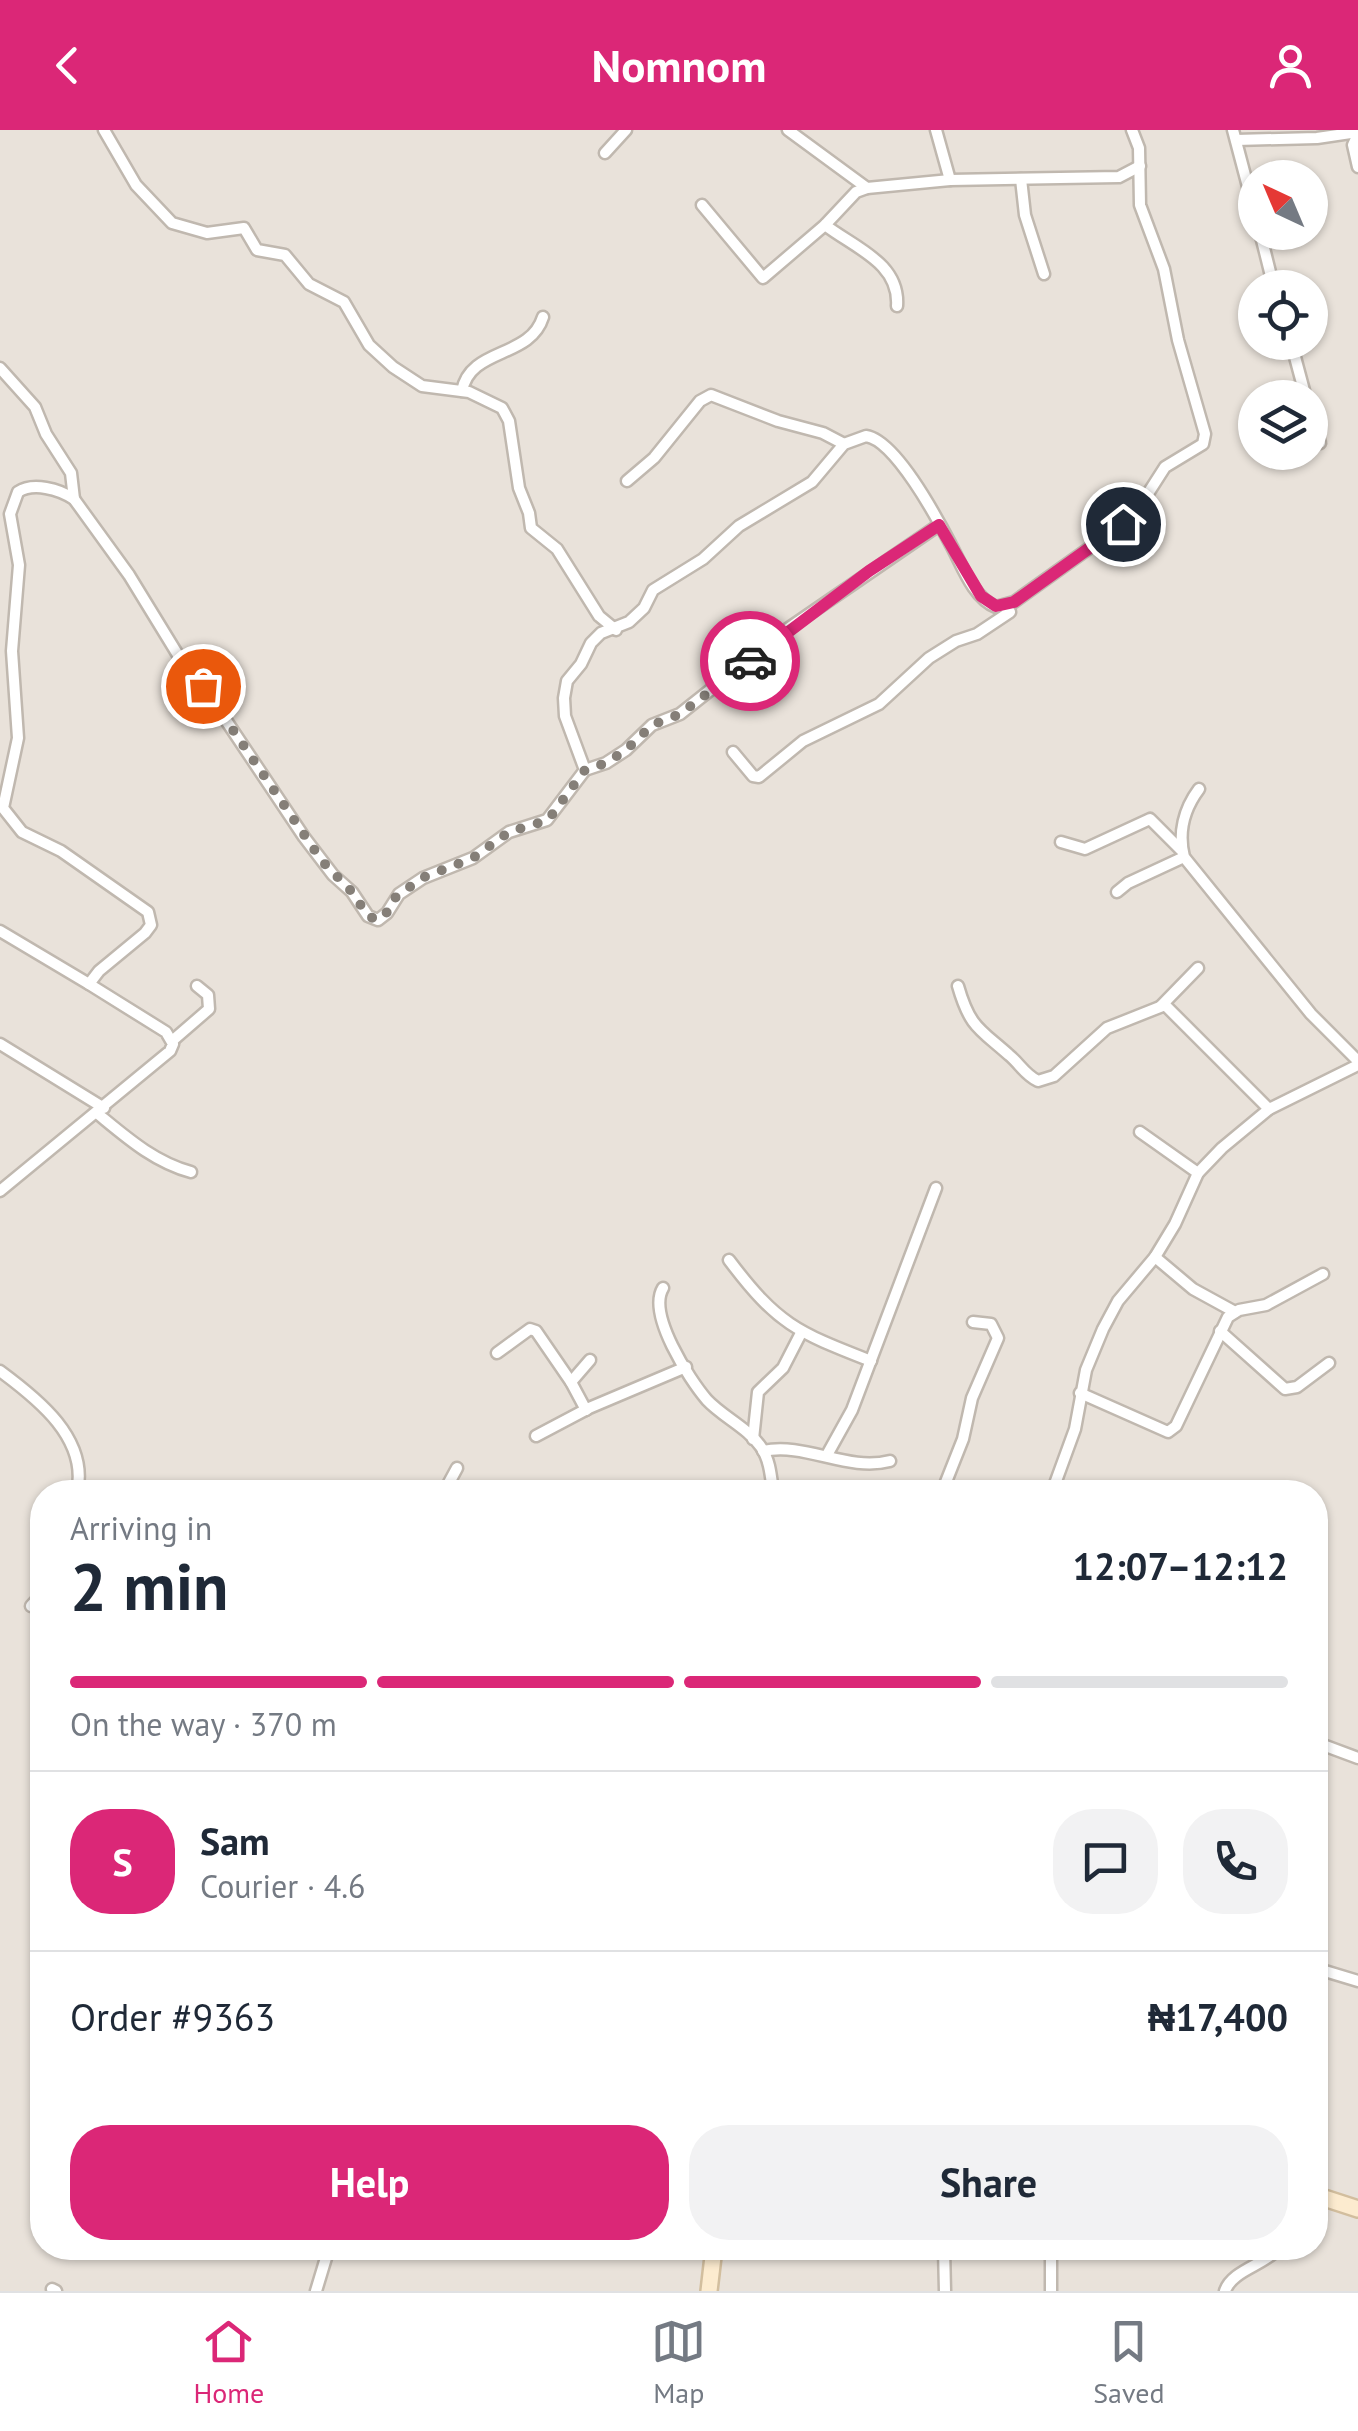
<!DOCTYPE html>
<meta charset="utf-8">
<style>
body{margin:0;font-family:"PT Sans",sans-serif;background:#f2f2f3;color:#1f2937;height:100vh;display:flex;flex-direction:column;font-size:38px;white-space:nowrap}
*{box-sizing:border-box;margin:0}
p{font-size:32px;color:#747a83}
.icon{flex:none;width:55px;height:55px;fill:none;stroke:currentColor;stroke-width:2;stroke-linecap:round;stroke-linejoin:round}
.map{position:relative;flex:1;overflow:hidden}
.side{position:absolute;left:30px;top:1350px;width:1298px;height:780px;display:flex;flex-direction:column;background:#fff;border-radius:40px;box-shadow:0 2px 8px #0004}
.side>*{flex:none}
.needle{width:65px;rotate:316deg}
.buttons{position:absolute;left:1238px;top:30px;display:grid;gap:20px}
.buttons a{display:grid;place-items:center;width:90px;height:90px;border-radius:50%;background:#fff;box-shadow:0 2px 8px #0004;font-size:50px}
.pin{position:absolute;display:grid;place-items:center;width:85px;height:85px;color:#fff;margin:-42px;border:5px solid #fff;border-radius:50%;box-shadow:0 2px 10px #0007}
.courier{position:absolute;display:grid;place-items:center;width:100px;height:100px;margin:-50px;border:8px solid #db2777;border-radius:50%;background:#fff;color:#222;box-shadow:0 2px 12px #0007}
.headline em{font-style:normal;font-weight:600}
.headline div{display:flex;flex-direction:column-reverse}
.headline{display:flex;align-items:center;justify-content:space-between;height:170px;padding:0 40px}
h1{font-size:65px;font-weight:600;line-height:75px}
.bar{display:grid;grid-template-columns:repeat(4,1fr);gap:15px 10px;align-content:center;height:120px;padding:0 40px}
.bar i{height:12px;border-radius:8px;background:#e0e1e3}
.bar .on{background:#db2777}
.bar p{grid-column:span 4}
.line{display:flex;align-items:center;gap:25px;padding:0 40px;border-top:2px solid #e0e1e3}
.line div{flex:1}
.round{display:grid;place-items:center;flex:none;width:105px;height:105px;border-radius:40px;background:#f2f2f3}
.button{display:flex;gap:20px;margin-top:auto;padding:20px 40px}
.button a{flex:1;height:115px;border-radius:40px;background:#db2777;color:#fff;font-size:40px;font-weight:600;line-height:115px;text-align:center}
.button a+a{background:#f2f2f3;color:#1f2937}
header{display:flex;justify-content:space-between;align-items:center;height:130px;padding:0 40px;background:#db2777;color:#fff;font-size:45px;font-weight:600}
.tab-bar{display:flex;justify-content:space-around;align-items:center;height:140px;border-top:2px solid #e0e1e3;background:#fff;font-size:28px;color:#747a83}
.tab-bar a{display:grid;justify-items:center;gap:5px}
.tab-bar .on{color:#db2777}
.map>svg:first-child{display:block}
</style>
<header><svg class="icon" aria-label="back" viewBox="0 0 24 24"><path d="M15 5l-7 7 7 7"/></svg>Nomnom<svg class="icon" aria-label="person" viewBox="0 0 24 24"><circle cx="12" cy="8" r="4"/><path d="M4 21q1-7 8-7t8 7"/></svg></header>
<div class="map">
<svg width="1358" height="2161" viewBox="0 0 1358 2161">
<rect width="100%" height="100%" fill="#f5f1ec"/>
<path fill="#e9e2da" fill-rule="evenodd" d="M0 0H1358V2161H0ZM1255 48H1310V102H1255ZM1255 158H1310V212H1255ZM1255 268H1310V322H1255ZM42 1362H1315V2118H42Z"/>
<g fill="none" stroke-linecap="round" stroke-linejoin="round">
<defs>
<g id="minor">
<polyline points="104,0 136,55 172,93 207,103 244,98 257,120 285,125 309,154 344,172 369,215 393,237 422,256 469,262 502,278 509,291 519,358 529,383 531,398 557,419 599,486 616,500"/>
<polyline points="788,0 867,58"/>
<polyline points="936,0 950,50"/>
<polyline points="1233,0 1255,83"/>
<polyline points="1358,4 1353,15 1358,37"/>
<polyline points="1236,10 1317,8 1358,2"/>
<polyline points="605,23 626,0"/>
<polyline points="1021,49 1025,85 1044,144"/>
<polyline points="702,75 763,148 825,95 856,62 867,58 950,50 1119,47 1140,36"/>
<path d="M825 95C855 118 900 133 897 176"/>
<polyline points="1260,102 1274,158"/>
<polyline points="1291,212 1306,268"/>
<polyline points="0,238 35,277 46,304 71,343 74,369"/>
<path d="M462 261C470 217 530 229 543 187"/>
<polyline points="1310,280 1320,313"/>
<polyline points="627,351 654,328 700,271 711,265 778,291 823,303 844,314"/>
<polyline points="733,622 753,646 759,647 803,611 879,574 929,528 956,511 977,504 1010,482 1005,476"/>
<polyline points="585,640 606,633 626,620 652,595 680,584 786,500 939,395"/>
<path d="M1199 659C1184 679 1178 703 1184 727L1311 884 1358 931"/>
<polyline points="1061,712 1085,719 1150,689 1181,720"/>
<polyline points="1117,762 1128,753 1184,727"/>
<polyline points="0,801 89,854"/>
<path d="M958 856C970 898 980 899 1009 925 1020 934 1025 945 1038 951L1054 946 1107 898 1165 875 1269 979"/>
<polyline points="1161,876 1198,838"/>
<polyline points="172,911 209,879 208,865 197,856"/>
<polyline points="0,914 104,978"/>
<path d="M98 984C126 1007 154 1032 191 1042"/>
<polyline points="1140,1002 1198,1043"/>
<path d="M0 1061 170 921 173 914 166 902 89 854 99 841 145 803 151 795 148 782 61 721 22 702 3 678 18 608 12 521 19 435 10 384 18 362C33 352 59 359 74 369L129 445 178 525 203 556 304 707 333 745 352 762 368 786 378 790 387 783 399 764 423 748 473 728 509 702 547 690 585 640 565 586 564 568 567 551 581 534 591 513 601 503 629 492 644 478 653 460 703 429 739 396 812 352 844 314 866 306C895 310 937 388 951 415 962 435 973 468 996 477L1014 472 1123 394 1140 376 1165 337 1203 314 1205 304 1178 210 1164 139 1140 75 1139 18 1132 0"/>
<polyline points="1155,1127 1193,1159 1235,1182"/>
<path d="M729 1130C778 1195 797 1202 871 1231"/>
<path d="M663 1158C647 1184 689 1249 707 1270 723 1287 748 1298 761 1317 770 1330 771 1347 773 1362"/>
<polyline points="1220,1201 1285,1259 1297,1257 1329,1233"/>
<polyline points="497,1223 530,1199 536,1201 571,1252 586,1280"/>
<path d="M0 1241C38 1269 89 1309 77 1362"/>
<polyline points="571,1252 590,1230"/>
<polyline points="1080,1263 1168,1302 1176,1296 1228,1187 1239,1180 1266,1175 1323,1144"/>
<polyline points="536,1306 589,1278 686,1237"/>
<polyline points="753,1309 758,1262 783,1238 801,1203"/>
<path d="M763 1321C806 1312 847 1342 890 1331"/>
<polyline points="827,1325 852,1280 936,1058"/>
<polyline points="444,1362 457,1338"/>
<polyline points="942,1362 963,1309 972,1268 998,1208 991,1194 973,1192"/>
<polyline points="1052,1362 1075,1299 1086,1240 1103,1199 1118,1171 1155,1127 1175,1094 1198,1043 1222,1018 1269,979 1358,935"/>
<polyline points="31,1476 42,1464"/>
<polyline points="1315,1612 1358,1628"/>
<polyline points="1315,1724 1317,1716"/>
<polyline points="1315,1838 1358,1851"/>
<polyline points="944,2118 945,2161"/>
<polyline points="1051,2118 1051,2161"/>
<polyline points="52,2159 56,2161"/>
<polyline points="316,2161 329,2118"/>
<path d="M1225 2161C1232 2140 1265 2135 1279 2118"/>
</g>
<g id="secondary">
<polyline points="1315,2065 1358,2079"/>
<polyline points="709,2161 714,2118"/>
</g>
</defs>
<use href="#minor" stroke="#c0b8af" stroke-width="15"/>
<use href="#secondary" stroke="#d2be9e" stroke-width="20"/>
<use href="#minor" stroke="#fff" stroke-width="10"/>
<use href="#secondary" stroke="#fcebcf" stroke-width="15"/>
</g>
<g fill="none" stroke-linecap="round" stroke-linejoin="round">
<polyline stroke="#857f78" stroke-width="10" stroke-dasharray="0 18" points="203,556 322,731 352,762 368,786 378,790 386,784 392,770 422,748 473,728 509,702 548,690 585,640 606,633 626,620 652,595 680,584 750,531"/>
<polyline stroke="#db2777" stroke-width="12" points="750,531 869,441 939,395 981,466 996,476 1014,472 1123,394"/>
</g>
</svg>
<div class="buttons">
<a><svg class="needle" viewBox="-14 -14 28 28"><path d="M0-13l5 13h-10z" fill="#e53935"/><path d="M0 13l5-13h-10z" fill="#747a83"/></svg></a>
<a><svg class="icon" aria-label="locate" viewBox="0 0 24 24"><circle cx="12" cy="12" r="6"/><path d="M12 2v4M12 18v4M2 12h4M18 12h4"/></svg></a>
<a><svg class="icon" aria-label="layers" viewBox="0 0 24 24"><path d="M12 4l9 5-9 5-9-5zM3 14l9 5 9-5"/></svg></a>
</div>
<div class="pin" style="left:203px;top:556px;background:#ea580c"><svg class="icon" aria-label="bag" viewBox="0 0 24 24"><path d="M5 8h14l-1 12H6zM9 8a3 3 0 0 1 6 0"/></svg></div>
<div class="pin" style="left:1123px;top:394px;background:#1f2937"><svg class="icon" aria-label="home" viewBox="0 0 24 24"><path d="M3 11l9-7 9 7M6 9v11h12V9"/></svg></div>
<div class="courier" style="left:750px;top:531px"><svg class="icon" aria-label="car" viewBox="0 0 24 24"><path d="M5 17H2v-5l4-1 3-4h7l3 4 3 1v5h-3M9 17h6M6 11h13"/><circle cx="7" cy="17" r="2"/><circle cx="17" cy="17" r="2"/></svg></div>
<section class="side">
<div class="headline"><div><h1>2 min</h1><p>Arriving in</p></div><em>12:07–12:12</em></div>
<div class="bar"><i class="on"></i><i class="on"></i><i class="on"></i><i></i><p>On the way · 370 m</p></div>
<div class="line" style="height:180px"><b class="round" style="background:#db2777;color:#fff">S</b><div><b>Sam</b><p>Courier · 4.6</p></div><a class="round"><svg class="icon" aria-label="chat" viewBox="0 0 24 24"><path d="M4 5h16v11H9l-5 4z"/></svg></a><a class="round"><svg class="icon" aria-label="phone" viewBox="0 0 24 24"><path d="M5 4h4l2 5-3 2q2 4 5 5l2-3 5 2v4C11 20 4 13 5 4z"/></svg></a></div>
<div class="line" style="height:130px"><div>Order #9363</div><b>₦17,400</b></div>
<div class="button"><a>Help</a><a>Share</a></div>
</section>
</div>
<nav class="tab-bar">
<a class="on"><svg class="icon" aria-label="home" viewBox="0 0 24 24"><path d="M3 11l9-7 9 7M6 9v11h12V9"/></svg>Home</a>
<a><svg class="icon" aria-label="map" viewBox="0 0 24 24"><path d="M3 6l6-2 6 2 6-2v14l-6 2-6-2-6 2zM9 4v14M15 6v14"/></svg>Map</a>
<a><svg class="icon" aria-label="saved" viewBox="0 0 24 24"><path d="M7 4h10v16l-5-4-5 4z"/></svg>Saved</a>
</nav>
